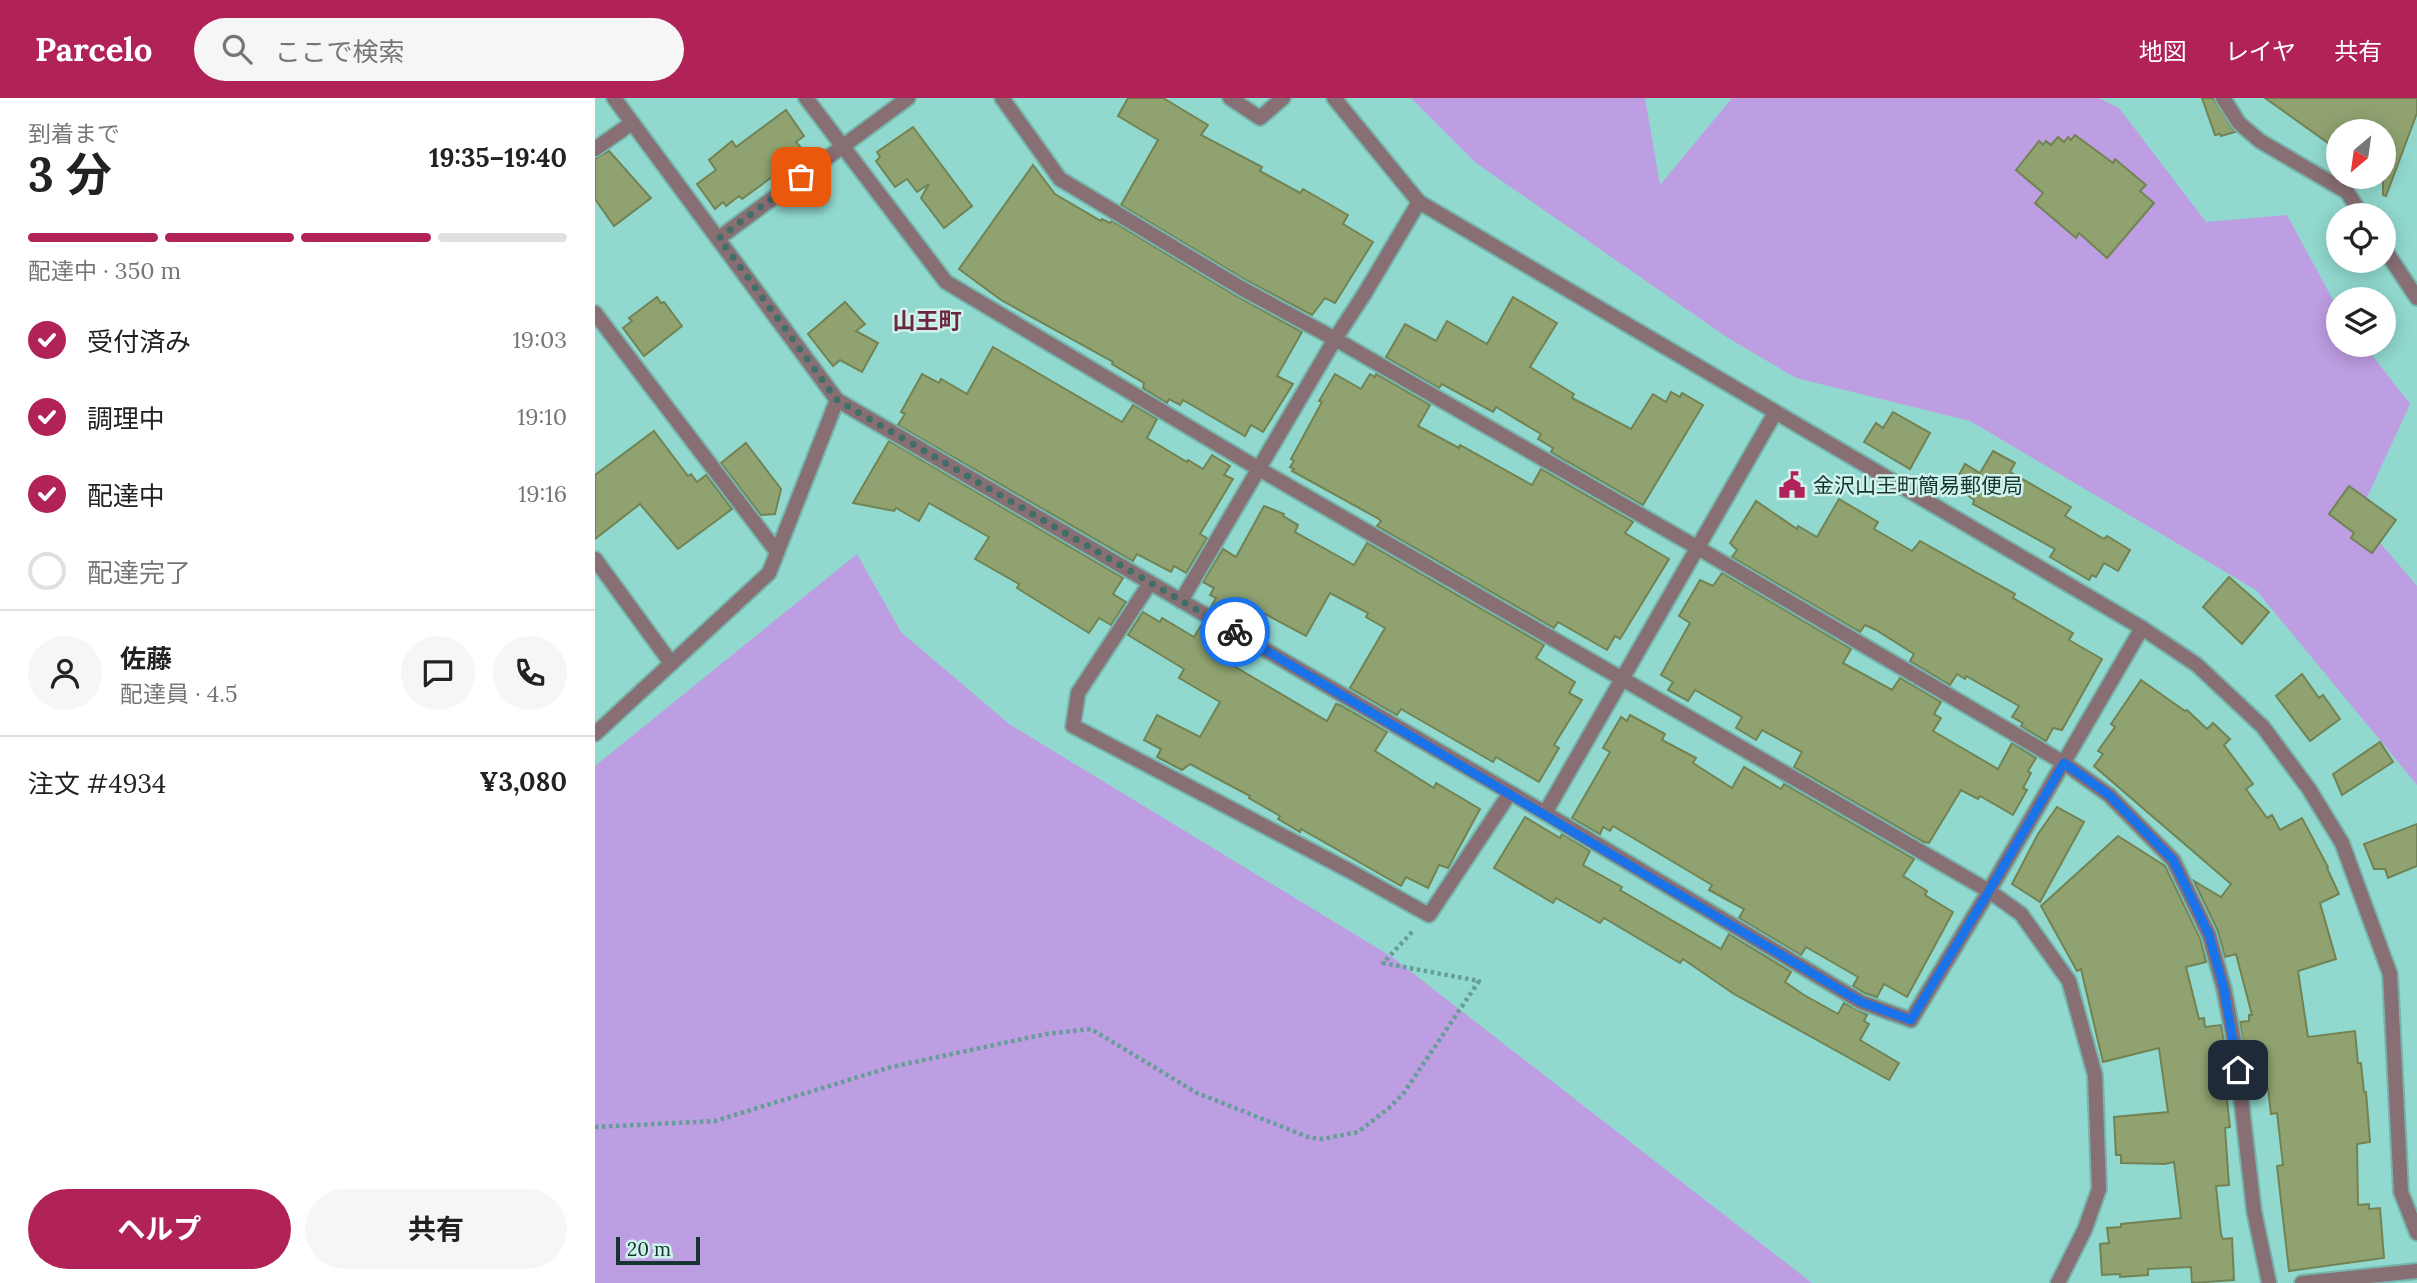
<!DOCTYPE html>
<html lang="ja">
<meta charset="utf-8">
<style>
body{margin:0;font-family:Lora,"Noto Sans JP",serif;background:#f6f6f6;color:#222;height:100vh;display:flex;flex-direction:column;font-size:26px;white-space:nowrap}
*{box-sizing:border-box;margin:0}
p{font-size:23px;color:#767676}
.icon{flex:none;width:38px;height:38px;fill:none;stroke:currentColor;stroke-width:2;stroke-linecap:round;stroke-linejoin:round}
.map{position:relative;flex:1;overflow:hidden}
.side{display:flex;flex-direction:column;background:#fff;width:595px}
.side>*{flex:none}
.needle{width:46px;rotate:209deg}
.tools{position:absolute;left:1731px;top:21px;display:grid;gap:14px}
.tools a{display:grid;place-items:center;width:70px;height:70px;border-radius:50%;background:#fff;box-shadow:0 4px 18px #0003;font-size:35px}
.scale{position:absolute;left:21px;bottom:18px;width:84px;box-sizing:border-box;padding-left:7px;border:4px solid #163430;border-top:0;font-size:19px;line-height:24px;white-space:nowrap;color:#163430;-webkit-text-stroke:5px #cff2ec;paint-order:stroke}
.pin{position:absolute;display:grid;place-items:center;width:60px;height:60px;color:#fff;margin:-30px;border-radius:14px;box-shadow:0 4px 10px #0006}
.courier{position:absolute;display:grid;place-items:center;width:70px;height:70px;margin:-35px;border:5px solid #1a73e8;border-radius:50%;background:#fff;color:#222;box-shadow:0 2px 9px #0007}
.headline em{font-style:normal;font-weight:700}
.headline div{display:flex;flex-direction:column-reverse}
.headline{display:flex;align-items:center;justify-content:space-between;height:119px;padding:0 28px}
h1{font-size:46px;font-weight:700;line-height:52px}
.bar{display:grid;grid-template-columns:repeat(4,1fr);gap:10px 7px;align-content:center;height:84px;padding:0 28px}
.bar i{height:9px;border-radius:5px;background:#e0e0e0}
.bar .on{background:#b12258}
.bar p{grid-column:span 4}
.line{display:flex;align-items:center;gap:18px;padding:0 28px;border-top:2px solid #e0e0e0}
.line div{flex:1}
.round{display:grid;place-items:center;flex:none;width:74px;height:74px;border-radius:37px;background:#f6f6f6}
ol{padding:0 28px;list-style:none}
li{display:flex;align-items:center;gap:21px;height:77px}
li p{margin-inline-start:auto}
li .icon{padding:7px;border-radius:50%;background:#b12258;color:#fff;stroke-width:4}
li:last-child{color:#767676}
li i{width:38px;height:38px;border:4px solid #e0e0e0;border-radius:50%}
.button{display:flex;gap:14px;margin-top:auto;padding:14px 28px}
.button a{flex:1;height:80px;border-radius:42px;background:#b12258;color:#fff;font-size:28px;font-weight:700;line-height:80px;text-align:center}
.button a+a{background:#f6f6f6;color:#222}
header{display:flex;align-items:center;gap:42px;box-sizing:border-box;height:98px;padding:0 35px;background:#b12258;color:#fff}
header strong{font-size:33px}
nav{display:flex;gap:38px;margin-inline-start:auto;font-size:24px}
.search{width:490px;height:63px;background:#f6f6f6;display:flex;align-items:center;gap:18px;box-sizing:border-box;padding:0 24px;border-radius:38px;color:#767676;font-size:26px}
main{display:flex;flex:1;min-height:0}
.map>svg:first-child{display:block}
</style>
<header>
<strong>Parcelo</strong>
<div class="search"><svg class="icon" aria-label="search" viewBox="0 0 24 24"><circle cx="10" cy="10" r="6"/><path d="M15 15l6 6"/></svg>ここで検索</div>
<nav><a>地図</a><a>レイヤ</a><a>共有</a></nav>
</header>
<main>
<section class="side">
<div class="headline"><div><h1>3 分</h1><p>到着まで</p></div><em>19:35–19:40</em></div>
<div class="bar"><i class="on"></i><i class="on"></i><i class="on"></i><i></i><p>配達中 · 350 m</p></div>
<ol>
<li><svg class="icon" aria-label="check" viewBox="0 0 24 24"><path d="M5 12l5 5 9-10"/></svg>受付済み<p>19:03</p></li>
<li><svg class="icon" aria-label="check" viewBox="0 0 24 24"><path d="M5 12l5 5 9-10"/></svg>調理中<p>19:10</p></li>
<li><svg class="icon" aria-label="check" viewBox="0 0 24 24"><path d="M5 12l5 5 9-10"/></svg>配達中<p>19:16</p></li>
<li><i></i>配達完了</li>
</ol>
<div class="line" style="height:126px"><a class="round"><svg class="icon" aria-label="person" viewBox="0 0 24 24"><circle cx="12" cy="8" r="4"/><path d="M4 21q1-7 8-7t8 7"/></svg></a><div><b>佐藤</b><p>配達員 · 4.5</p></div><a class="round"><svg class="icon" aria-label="chat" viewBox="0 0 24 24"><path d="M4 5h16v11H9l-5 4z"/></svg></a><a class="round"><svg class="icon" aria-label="phone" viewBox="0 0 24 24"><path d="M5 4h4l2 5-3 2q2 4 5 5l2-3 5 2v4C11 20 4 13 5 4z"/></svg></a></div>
<div class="line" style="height:91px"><div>注文 #4934</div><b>¥3,080</b></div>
<div class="button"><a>ヘルプ</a><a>共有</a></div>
</section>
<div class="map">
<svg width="1822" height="1185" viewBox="0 0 1822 1185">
<rect width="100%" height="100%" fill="#91d9cf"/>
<g fill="#bd9ee2">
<polygon points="816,0 1050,0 1065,87 1137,0 1504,0 1524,10 1611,124 1692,117 1743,211 1743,247 1769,247 1815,306 1763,419 1822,488 1822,687 1661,492 1375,323 1201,280 1133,240 881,65"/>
<polygon points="262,456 306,534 414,626 797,859 1217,1185 0,1185 0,668"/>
</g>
<g fill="#8fa270" stroke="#728353" stroke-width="2">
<polygon points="533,0 568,0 613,27 606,37 667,69 665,73 705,95 708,91 753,117 748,126 778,144 740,205 730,200 717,217 651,182 526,107 563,42 523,18"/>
<polygon points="1607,0 1618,0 1640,34 1626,38 1625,36 1620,37"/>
<polygon points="1670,0 1822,0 1822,15 1791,98 1788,97 1788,33 1743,33 1743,52"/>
<polygon points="191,12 209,38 201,44 207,51 200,56 203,60 147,101 144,98 131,108 128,104 120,111 102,86 121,72 114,62 137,43 141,49"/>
<polygon points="318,29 377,108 349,130 326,100 334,86 322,94 312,81 300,89 281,63 285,59 282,54"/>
<polygon points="1480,37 1518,65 1520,61 1551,87 1545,93 1559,105 1512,160 1484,135 1481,140 1440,105 1448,95 1421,72 1444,43 1448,47 1451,43 1456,47 1463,39 1469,44 1473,39 1476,42"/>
<polygon points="14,53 56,100 19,128 0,101 0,61"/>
<polygon points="438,67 460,96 506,123 507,121 515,125 517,123 641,198 707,234 682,278 698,286 668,334 656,327 650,338 588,302 585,307 574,301 572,305 548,290 549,285 517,266 518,264 406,202 364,171"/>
<polygon points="62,199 66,205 69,204 87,228 49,258 28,230 37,223 34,220"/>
<polygon points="918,199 962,225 935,269 979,296 977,300 1036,331 1058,296 1071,304 1076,294 1085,299 1087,295 1108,307 1048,407 956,354 958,350 943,341 946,336 901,309 898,314 847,286 844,290 791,259 810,226 841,243 852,223 892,246"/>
<polygon points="250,204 270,226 261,233 283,245 267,274 245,262 238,268 213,236"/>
<polygon points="398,249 527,324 538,307 562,321 552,340 592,364 593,362 608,371 617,357 635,368 629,377 638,381 605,436 612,440 591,475 579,468 576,474 542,456 538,463 303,327 310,316 306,314 327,276 344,285 346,281 372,296"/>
<polygon points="740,276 766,291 775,276 780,279 781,276 835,307 823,328 864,350 865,347 937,387 946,371 1038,424 1030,435 1074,461 1025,541 1020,538 1012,552 963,524 959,530 782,428 786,423 784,421 697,373 699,371 695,369 699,363 696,361 727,304 724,303"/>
<polygon points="1298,314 1335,335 1315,371 1269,344 1281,325 1288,330"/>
<polygon points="59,333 93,378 96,376 102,384 111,377 137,411 83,451 45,406 0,441 0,377"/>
<polygon points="294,343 528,480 518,496 531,504 516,527 504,520 494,535 422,490 424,486 380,461 394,439 334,405 324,423 301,410 299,413 258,405"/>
<polygon points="151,345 186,391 180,416 166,417 126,365"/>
<polygon points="1398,353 1420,365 1415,374 1476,409 1470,418 1509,441 1512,438 1535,452 1523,473 1509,465 1501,479 1497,477 1494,482 1455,459 1460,451 1378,406 1379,402 1359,386 1370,366 1385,375"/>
<polygon points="1754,388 1801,422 1777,455 1756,440 1759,435 1734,416"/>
<polygon points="1244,401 1283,424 1279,431 1317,453 1325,443 1420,496 1418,500 1478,535 1474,542 1507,561 1467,632 1458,630 1451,643 1426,628 1428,625 1417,619 1424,608 1371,578 1370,581 1362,576 1355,587 1315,563 1319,556 1281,532 1270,527 1265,534 1137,459 1142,452 1135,445 1161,403 1202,431 1203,428 1222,439"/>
<polygon points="669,408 689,416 688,418 703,427 700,434 759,467 772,445 949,547 941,560 980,584 974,595 987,602 959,647 964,650 944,684 901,659 898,664 806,611 802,617 755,590 790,530 771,519 773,515 735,495 711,538 661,511 650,529 616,509 621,500 615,497 619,490 608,484 628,451 641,459"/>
<polygon points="1127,475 1256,551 1248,565 1297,592 1305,580 1346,604 1339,616 1346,620 1338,633 1403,671 1417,645 1441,660 1433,673 1436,675 1428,690 1432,692 1418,717 1385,698 1383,701 1366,692 1334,745 1329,744 1199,669 1207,654 1167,632 1161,642 1141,630 1147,619 1100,592 1093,603 1073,592 1078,584 1066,577 1095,525 1084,518 1105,482 1118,488"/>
<polygon points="1634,479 1674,514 1647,546 1608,509"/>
<polygon points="548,514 565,524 567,520 599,539 607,526 640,545 637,551 645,555 637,567 732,623 741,606 745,607 792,634 780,653 839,690 841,685 885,711 853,770 844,767 833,790 811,779 806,788 706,731 705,734 683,721 685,718 654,700 655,698 595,666 587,672 562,659 566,651 549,642 562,617 605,639 625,604 584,580 589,571 533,537"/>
<polygon points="1707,576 1724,600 1728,597 1745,621 1715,643 1681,598"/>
<polygon points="1546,582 1590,613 1592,612 1612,631 1618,625 1635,641 1629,647 1658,686 1651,691 1672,720 1677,717 1685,732 1707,720 1733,769 1732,770 1744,796 1725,805 1741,861 1703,873 1713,939 1760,933 1763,965 1766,965 1769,994 1771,994 1775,1044 1762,1046 1763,1107 1774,1106 1774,1111 1785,1110 1789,1160 1694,1173 1682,1068 1688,1067 1682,1015 1676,1016 1673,990 1655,992 1645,924 1654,923 1654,917 1657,917 1641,856 1630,859 1623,833 1599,783 1626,799 1636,786 1499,668 1508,656 1503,653 1520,629 1516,626"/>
<polygon points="1035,617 1070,636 1067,642 1101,660 1098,665 1137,690 1149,669 1186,691 1189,686 1319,761 1308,778 1332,793 1330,797 1358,814 1312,899 1289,886 1282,899 1270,895 1258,888 1263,879 1211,849 1206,857 1144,820 1149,811 1114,792 1117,787 1018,728 1015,733 1008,729 1005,736 977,720 1015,654 1008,650 1026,619 1032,623"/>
<polygon points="1785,644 1798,664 1747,697 1738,676"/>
<polygon points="1462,709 1489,724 1445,804 1417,786 1443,736"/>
<polygon points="930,719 965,740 967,736 995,753 988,767 1027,789 1025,792 1126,851 1134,836 1196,874 1190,884 1209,897 1243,916 1249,905 1272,917 1269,923 1274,926 1265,942 1304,965 1294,982 1139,896 1088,861 1085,865 1009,820 1005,825 961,800 958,805 899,770"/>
<polygon points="1822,726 1822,768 1793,780 1790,771 1779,771 1769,746"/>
<polygon points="1523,738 1570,768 1605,840 1611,864 1591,869 1604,921 1609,920 1610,929 1626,927 1630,949 1636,993 1631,993 1635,1029 1630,1030 1634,1087 1621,1088 1626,1136 1628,1141 1637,1140 1639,1182 1597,1185 1596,1169 1553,1171 1553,1177 1525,1179 1525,1176 1507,1177 1505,1146 1514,1145 1512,1130 1526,1129 1526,1126 1586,1120 1579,1064 1570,1066 1526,1065 1526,1057 1521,1057 1519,1019 1573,1014 1564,950 1508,964 1486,871 1482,873 1446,808"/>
</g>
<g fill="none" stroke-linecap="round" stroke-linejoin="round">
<defs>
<g id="minor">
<polyline points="19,0 242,302 950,715 1266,904 1316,922 1394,793 1547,530"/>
<polyline points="211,0 351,184 664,371 1394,793 1426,816 1474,883 1500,977 1504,1091 1490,1131 1463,1185"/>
<polyline points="407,0 465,81 646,190 740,241 1103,450 1469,665 1514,697 1578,762 1614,837 1629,891 1640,948 1659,1113 1674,1185"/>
<polyline points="635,0 665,20 688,0"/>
<polyline points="1628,0 1644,25 1665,43 1752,94 1767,117"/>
<polyline points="0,51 37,25"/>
<polyline points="124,140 313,0"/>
<polyline points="1788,149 1822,200"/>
<polyline points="0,215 182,454"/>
<polyline points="0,461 76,565"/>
<polyline points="555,485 483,595 478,628 755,773 834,817 915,695"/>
<polyline points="586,503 740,241 770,195 824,104"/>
<polyline points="0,636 174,475 242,302"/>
<polyline points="950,715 1180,315"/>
<polyline points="1707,1185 1822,1173"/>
</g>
<polyline id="tertiary" points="739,0 824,104 1547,530 1602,567 1668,629 1714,691 1747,745 1795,876 1806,1094 1822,1135"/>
</defs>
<use href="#minor" stroke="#76b5ac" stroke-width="18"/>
<use href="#tertiary" stroke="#76b5ac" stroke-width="18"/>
<polyline stroke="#659e96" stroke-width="4.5" stroke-dasharray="3.5 3.5" stroke-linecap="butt" points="0,1029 120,1023 296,969 451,936 496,931 602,995 713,1039 727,1041 763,1034 794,1010 808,996 884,883 788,865 819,832"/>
<use href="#minor" stroke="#886f74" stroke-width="14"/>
<use href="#tertiary" stroke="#886f74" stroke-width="14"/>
</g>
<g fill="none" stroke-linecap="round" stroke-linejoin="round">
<polyline stroke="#416e68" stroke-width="7" stroke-dasharray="0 12.6" points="206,79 124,140 242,302 640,534"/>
<polyline stroke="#1a73e8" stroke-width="9" points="640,534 1266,904 1316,922 1394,793 1469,665 1514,697 1578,762 1614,837 1629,891 1643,972"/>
</g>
<defs>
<symbol id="civic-bare" viewBox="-9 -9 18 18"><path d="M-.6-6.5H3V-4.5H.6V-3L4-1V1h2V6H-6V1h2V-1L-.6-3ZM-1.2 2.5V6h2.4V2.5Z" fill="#b12258" stroke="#cff2ec" stroke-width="2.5" paint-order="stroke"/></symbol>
</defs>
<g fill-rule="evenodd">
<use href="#civic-bare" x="1178" y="368" width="38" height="38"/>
</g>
<g text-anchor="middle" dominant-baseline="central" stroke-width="5" stroke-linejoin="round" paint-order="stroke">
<g font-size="21" fill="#163430" stroke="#cff2ec" text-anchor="start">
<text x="1218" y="387">金沢山王町簡易郵便局</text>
</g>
<g font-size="23" font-weight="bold" fill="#6c273c" stroke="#cff2ec">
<text x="332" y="222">山王町</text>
</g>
</g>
</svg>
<div class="tools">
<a><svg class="needle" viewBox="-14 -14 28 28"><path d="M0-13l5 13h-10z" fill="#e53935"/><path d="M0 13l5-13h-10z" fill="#767676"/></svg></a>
<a><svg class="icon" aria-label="locate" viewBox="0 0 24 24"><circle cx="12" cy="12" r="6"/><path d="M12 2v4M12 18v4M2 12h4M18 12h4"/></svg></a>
<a><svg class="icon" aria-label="layers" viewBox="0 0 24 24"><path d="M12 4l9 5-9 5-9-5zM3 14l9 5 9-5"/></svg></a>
</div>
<div class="scale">20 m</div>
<div class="pin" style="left:206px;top:79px;background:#ea580c"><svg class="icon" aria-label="bag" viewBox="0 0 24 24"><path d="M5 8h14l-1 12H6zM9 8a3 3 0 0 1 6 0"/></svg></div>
<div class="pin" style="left:1643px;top:972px;background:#1f2937"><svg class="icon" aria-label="home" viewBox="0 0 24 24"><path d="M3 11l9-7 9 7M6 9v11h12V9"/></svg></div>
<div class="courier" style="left:640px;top:534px"><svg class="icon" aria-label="bike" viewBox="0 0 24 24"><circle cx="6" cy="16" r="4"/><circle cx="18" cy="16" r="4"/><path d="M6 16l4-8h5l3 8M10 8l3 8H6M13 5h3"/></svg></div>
</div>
</main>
